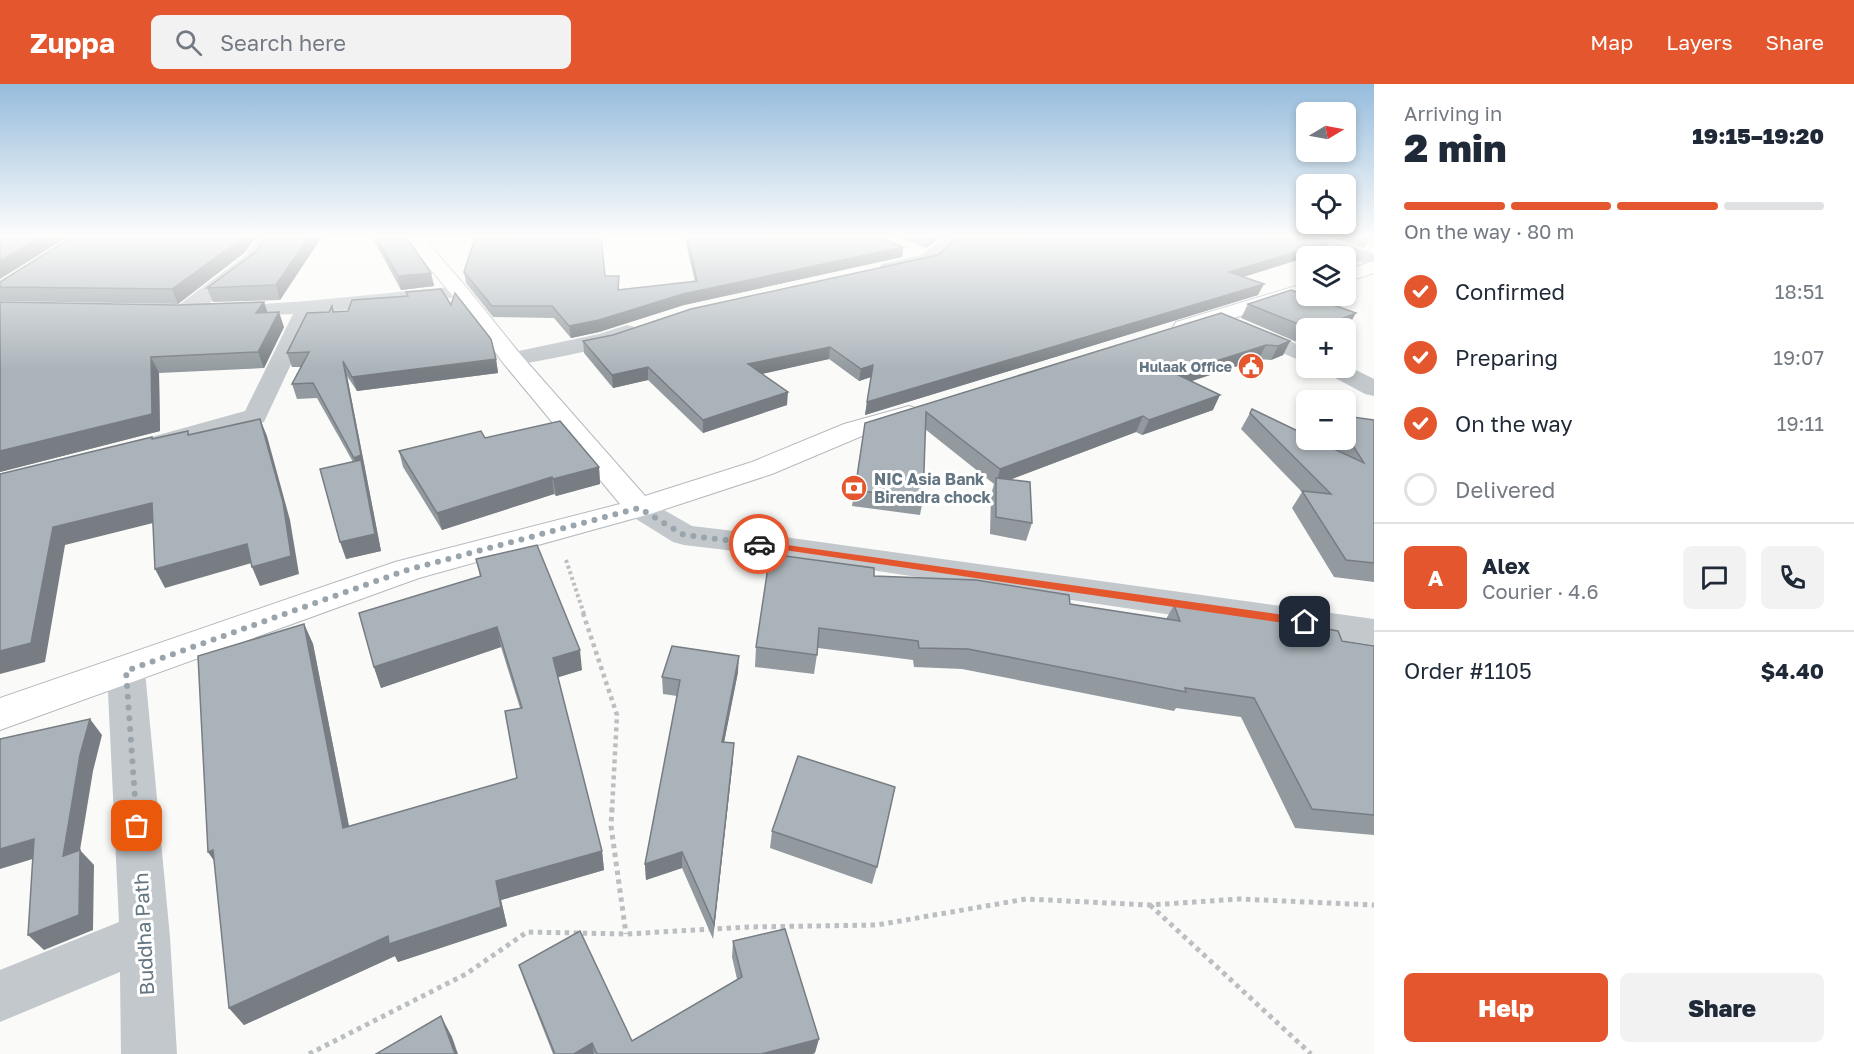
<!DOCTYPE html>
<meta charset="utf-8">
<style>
body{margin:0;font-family:"Golos Text",sans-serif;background:#f2f2f3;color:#1f2937;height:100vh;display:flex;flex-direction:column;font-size:22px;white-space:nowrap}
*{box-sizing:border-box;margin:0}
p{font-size:20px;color:#747a83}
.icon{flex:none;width:33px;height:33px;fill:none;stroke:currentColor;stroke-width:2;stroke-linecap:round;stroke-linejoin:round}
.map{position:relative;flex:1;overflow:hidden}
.sheet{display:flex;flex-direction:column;background:#fff;width:480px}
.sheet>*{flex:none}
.needle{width:39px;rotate:80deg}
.fabs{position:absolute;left:1296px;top:18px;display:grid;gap:12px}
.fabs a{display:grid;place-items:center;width:60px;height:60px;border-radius:9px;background:#fff;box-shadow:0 3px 9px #0003;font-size:30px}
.pin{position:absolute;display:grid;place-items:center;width:51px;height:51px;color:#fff;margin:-26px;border-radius:12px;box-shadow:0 3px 9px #0006}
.courier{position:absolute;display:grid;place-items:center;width:60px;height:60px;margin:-30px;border:4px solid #e4572e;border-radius:50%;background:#fff;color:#222;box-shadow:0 2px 8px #0007}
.headline em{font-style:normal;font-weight:800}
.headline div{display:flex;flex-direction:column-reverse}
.headline{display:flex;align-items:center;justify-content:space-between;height:102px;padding:0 30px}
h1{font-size:39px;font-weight:800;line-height:45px}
.bar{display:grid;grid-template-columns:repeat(4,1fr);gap:9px 6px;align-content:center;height:72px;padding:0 30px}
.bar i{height:8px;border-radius:4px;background:#e0e1e3}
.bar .active{background:#e4572e}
.bar p{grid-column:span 4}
.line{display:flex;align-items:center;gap:15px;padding:0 30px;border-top:2px solid #e0e1e3}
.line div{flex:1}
.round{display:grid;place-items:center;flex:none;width:63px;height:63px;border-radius:9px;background:#f2f2f3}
ol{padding:0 30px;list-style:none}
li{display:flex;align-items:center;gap:18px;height:66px}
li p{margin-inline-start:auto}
li .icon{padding:6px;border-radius:50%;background:#e4572e;color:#fff;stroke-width:4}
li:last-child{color:#747a83}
li i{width:33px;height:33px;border:3px solid #e0e1e3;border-radius:50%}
.button{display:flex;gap:12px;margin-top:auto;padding:12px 30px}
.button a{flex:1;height:69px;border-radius:9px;background:#e4572e;color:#fff;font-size:24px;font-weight:800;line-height:69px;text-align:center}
.button a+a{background:#f2f2f3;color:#1f2937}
header{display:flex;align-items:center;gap:36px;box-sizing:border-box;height:84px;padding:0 30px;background:#e4572e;color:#fff}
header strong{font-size:28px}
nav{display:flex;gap:33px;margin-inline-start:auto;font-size:21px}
.search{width:420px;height:54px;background:#f2f2f3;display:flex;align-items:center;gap:15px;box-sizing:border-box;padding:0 21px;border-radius:9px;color:#747a83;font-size:22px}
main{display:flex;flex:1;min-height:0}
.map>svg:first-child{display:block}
</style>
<header>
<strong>Zuppa</strong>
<div class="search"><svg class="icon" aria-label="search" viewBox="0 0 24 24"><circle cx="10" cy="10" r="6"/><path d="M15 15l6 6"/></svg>Search here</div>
<nav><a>Map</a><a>Layers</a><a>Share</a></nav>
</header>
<main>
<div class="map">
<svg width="1374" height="970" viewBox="0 0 1374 970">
<rect width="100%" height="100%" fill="#fafaf8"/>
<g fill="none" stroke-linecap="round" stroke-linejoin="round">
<defs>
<g id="major">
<polygon points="402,151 421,151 467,204 520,270 645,412 752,378 844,340 909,322 918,325 922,330 918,335 862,352 772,390 650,430 419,494 0,646 0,614 395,478 620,420 504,280 453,212"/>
<polygon points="1374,177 1374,189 1346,198 1346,186"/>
<polygon points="1306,199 1306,211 1184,250 1176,248 1173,243 1176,238"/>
</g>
</defs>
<use href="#major" stroke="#b5babe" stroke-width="2"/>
<polyline stroke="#bbbfc2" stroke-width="4" stroke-dasharray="3 3" stroke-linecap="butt" points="566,476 584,530"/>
<polyline stroke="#bbbfc2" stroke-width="4.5" stroke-dasharray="4 4" stroke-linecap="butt" points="583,529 617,631 612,726"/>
<g stroke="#bbbfc2" stroke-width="5" stroke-dasharray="4.5 4.5" stroke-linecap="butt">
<polyline points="612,724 611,742 626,850"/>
<polyline points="1150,821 1311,970"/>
<polyline points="309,970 466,890 527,848 626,850 749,843 877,841 1026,815 1150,821 1239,815 1374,821"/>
</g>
<g fill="#c3c8cc" fill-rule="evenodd">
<polygon points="260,151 278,151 260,179 192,233 184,234 176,233 173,228 176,223 246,171"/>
<polygon points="947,151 967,151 935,179 889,190 882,188 879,184 882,180 922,171"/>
<polygon points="1288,151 1316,151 1374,170 1374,182 1291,155"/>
<polygon points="460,202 467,204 470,208 467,212 315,229 264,338 147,371 137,369 133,363 137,357 245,327 293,230 222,233 215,231 211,227 215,223 307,217"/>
<polygon points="1245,238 1306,264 1306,279 1237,250 1234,245 1237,240"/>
<path d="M627 241 635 243 638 248C627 263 535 277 512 282L504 280 500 275 504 270 599 250Z"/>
<polygon points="1346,281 1374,295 1374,312 1365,310 1326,289 1322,284 1346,284"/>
<polygon points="639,415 650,418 692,442 777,452 1374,535 1374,561 777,472 684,461 673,458 628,430 624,424 628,418"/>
<polygon points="126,573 139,577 145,587 170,853 177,970 121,970 120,888 0,938 0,886 119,838 107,587 113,577"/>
</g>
<use href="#major" fill="#fff" fill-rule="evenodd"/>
</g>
<g fill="#929a9f">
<polygon points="75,151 258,151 244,169 178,220 0,217 0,198"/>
<polygon points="267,151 323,151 280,216 213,218 207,204 257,167"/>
<polygon points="371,151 405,151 431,189 434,202 401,206"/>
<polygon points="684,151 875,151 903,163 902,173 684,221 599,248 571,254 554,234 493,233 466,199 464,188 605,192 620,205 695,198"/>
<polygon points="893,151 943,151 926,164"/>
<polygon points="1324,151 1370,151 1370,154 1364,164"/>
<polygon points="1329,158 1323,168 1243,193 1258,211 865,331 871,293 859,297 829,275 761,290 787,321 703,349 648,296 613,304 584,269 583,257 613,251 938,171"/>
<polygon points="406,208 451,221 496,275 498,289 357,307 347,292 381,467 346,475 353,378 317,314 297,315 292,300 301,283 292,283 287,269 329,228 332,222 334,228 348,227 407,212"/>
<polygon points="264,218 267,229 284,243 264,284 159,289 160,347 0,388 178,221"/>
<polygon points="1248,220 1348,243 1346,245 1306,244 1306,262 1241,234"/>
<polygon points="1221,229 1290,257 1283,271 1271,276 1259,275 1192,297 1213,326 1142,351 1136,348 1009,396 1032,439 1026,457 990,450 991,411 994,400 925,345 923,415 920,431 852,422 865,339"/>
<polygon points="1250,329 1333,364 1328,356 1346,356 1346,332 1374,336 1374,498 1334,493 1292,424 1302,408 1241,345"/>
<polygon points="485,354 599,383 600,400 556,412 554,410 442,446 403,383 399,367"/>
<polygon points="476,475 582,586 558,593 602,767 604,786 501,816 507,842 398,878 395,872 244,941 229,924 215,777 208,768 304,540 313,560 349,742 517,694 520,624 501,563 381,604 374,583 480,492"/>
<polygon points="874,492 1070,520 1166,535 1174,521 1342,557 1374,562 1374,751 1295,744 1241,633 1176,624 1174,627 962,585 914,583 913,576 818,564 814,590 755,583 756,563"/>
<polygon points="738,588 724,658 733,675 713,855 682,784 646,796 645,780 677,612 663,610 662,593"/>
<polygon points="772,747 877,783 872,800 770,764"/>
<polygon points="733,857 815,969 553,970 524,896 519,881 632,957 737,895 732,873"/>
</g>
<g fill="#777d82">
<polygon points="43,151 71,151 0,195 0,177"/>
<polygon points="243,151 258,151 244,169 178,220 172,205"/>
<polygon points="310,151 323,151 280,216 276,201"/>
<polygon points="931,151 943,151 926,164 928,154"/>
<polygon points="1329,158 1323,168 1224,199 1229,188"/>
<polygon points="903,163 902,173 684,221 599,248 571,254 569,242 683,210"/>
<polygon points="431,189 434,202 401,206 398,192"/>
<polygon points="1264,200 1258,211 865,331 867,318"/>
<polygon points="264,218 269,233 256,229"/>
<polygon points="279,228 284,243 264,284 258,268"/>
<polygon points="1356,229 1348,243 1346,245 1319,244"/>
<polygon points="1290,257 1283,271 1271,276 1278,262"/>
<polygon points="1266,261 1259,275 1170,304 1176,290"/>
<polygon points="830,263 829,275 748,293 748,280"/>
<polygon points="151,273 159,289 160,347 0,388 0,367"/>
<polygon points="496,275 498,289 357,307 352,293"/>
<polygon points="343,277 347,292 381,467 346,475 340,458 359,389 354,374"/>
<polygon points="873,281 871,293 859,297 861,285"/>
<polygon points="648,283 648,296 613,304 612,291"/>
<polygon points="788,308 787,321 703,349 703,336"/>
<polygon points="1220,311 1213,326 1142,351 1149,336"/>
<polygon points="1143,332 1136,348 996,401 1000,385"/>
<polygon points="260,335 267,352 290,436 299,490 260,502 252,483"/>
<polygon points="599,383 600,400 556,412 553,395"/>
<polygon points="552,393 554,410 442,446 437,429"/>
<polygon points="152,419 161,437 65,461 45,578 0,590 0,567 53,443"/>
<polygon points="247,460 255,478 165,504 155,485"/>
<polygon points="304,540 313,560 353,763 343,744"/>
<polygon points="497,543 501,563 381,604 374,583"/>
<polygon points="580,566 582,586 556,594 553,574"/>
<polygon points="739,572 738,588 721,674 722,658"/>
<polygon points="90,635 102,651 93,687 80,766 94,781 93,846 44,866 28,851 63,772 80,671"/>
<polygon points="734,659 733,675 713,855 714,840"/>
<polygon points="34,755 49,770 0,785 0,765"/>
<polygon points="213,766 221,787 208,768"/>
<polygon points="602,767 604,786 501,816 507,842 398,878 395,872 244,941 229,924 496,797"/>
<polygon points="682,768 682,784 646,796 645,780"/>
<polygon points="441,932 452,953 458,970 455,970"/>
<polygon points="819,955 815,969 813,970 761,970"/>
<polygon points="592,959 594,970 574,970"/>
</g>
<g fill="#aab3b9" stroke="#777d82" stroke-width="1.5">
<polygon points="0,151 43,151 0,177"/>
<polygon points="75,151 243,151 240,156 172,205 0,203 0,198"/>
<polygon points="267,151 310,151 276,201 207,204 257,167"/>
<polygon points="375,151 405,151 431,189 398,192"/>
<polygon points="476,151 601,151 605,192 619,192 618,206 697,197 687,151 875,151 903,163 683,210 599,236 569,242 552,222 492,222 464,188"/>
<polygon points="920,151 931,151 928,154"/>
<polygon points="960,151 1309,151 1329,158 1229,188 1264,200 867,318 873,281 861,285 830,263 748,280 788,308 703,336 648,283 612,291 583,257 613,251 691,225 938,171"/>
<polygon points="1361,151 1370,151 1370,154"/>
<polygon points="441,205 451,221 455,209 491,255 496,275 352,293 343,277 361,371 354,374 313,299 292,300 309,268 287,269 307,229 329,228 332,222 333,228 348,227 352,216 408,212 406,208"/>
<polygon points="1291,206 1356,229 1319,244 1308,244 1248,220"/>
<polygon points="0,218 178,221 264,218 256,229 279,228 258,268 151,273 152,330 0,367"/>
<polygon points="1221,229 1290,257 1278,262 1266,261 1176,290 1220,311 1149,336 1143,332 1000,385 926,328 923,415 855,406 865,339"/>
<polygon points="1252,325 1306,351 1306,356 1315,356 1364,379 1346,351 1346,332 1374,336 1374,479 1346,476 1302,407 1331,410 1250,329"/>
<polygon points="260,335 283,418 291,472 252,483 247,460 155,485 152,419 53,443 31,559 0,567 0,390 152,353 152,355 188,347 188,351"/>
<polygon points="560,337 599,383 553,395 552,393 437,429 399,367 481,347 485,354"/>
<polygon points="361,376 375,450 340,458 320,385"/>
<polygon points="996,394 1030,398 1032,439 996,433"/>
<polygon points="537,461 580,566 553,574 602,767 496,797 501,823 389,860 388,852 229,924 213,766 208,768 198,572 304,540 343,744 517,694 505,627 522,624 497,543 374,583 359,529 481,492 476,475"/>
<polygon points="770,470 874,484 874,492 976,496 1069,511 1070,520 1180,537 1174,521 1235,528 1338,547 1342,557 1374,562 1374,731 1312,725 1254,614 1185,604 1186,608 968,565 919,564 918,557 819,544 817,571 756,563"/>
<polygon points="672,562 739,572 722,658 734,659 714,840 682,768 645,780 680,596 662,593"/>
<polygon points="90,635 80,671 63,772 80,766 79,831 28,851 34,755 0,765 0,655"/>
<polygon points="798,672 895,703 877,783 772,747"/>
<polygon points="785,845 819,955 761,970 597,970 592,959 574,970 555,970 519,881 580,847 632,957 742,893 733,857"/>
<polygon points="441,932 455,970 376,970"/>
</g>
<linearGradient id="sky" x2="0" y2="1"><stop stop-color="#96bcdc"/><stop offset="0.53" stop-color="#fdfdfc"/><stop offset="1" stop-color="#fdfdfc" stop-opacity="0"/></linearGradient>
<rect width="1374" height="287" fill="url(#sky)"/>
<polygon fill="#e4572e" points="759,457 1305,534 1310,538 1305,542 756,462 754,460"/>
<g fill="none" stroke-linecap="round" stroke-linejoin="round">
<polyline stroke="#99a4ac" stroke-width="6" stroke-dasharray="0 10.8" points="137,742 126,587 407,486 639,424 684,451 759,460"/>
</g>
<defs>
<symbol id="civic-disc" viewBox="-11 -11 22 22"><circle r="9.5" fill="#e4572e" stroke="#fff"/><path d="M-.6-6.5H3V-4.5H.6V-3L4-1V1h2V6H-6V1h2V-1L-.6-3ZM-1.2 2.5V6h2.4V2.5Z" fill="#fff"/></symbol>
<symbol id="bank-disc" viewBox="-11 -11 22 22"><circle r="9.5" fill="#e4572e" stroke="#fff"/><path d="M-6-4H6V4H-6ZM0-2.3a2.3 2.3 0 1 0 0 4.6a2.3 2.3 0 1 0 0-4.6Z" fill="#fff"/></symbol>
</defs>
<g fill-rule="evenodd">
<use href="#civic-disc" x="1236" y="267" width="30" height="30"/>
<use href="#bank-disc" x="839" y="389" width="30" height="30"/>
</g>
<g text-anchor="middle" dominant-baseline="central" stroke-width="6" stroke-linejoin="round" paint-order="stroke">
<g font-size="14" font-weight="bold" fill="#657683" stroke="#fff" text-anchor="end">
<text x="1232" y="282">Hulaak Office</text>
</g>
<g font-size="16" font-weight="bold" fill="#657683" stroke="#fff" text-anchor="start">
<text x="874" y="395">NIC Asia Bank<tspan x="874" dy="18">Birendra chock</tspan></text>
</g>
<g font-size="20" fill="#657683" stroke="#fff">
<text transform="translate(143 850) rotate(-93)">Buddha Path</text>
</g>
</g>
</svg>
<div class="fabs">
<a><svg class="needle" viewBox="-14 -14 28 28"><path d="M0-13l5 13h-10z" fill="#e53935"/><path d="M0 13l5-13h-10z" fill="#747a83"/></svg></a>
<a><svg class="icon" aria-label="locate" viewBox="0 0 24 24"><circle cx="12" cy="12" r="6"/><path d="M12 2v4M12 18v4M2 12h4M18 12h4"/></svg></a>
<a><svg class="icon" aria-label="layers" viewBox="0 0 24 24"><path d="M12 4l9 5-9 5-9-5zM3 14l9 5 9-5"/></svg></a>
<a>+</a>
<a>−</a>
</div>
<div class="pin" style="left:137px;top:742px;background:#ea580c"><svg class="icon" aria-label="bag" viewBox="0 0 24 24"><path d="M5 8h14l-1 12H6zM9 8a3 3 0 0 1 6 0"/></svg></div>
<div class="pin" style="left:1305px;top:538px;background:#1f2937"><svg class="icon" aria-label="home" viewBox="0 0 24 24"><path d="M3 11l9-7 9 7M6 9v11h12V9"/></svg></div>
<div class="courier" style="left:759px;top:460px"><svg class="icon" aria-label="car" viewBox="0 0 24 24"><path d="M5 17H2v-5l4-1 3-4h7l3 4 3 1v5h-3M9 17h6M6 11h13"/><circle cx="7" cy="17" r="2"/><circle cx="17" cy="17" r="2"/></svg></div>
</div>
<section class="sheet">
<div class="headline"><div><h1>2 min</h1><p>Arriving in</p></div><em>19:15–19:20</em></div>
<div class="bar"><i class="active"></i><i class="active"></i><i class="active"></i><i></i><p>On the way · 80 m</p></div>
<ol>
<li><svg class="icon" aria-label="check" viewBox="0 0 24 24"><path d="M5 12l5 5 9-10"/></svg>Confirmed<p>18:51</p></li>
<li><svg class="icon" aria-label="check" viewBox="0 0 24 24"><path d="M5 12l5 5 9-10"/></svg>Preparing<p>19:07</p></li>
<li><svg class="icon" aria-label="check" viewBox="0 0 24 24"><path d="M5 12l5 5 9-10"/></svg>On the way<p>19:11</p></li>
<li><i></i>Delivered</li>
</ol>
<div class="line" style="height:108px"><b class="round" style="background:#e4572e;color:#fff">A</b><div><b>Alex</b><p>Courier · 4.6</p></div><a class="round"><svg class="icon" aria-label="chat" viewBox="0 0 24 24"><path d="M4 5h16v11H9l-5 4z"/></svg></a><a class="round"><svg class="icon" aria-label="phone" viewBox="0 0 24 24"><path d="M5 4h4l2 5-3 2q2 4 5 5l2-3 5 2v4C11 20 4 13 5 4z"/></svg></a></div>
<div class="line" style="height:78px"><div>Order #1105</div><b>$4.40</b></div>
<div class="button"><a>Help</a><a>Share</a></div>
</section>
</main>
